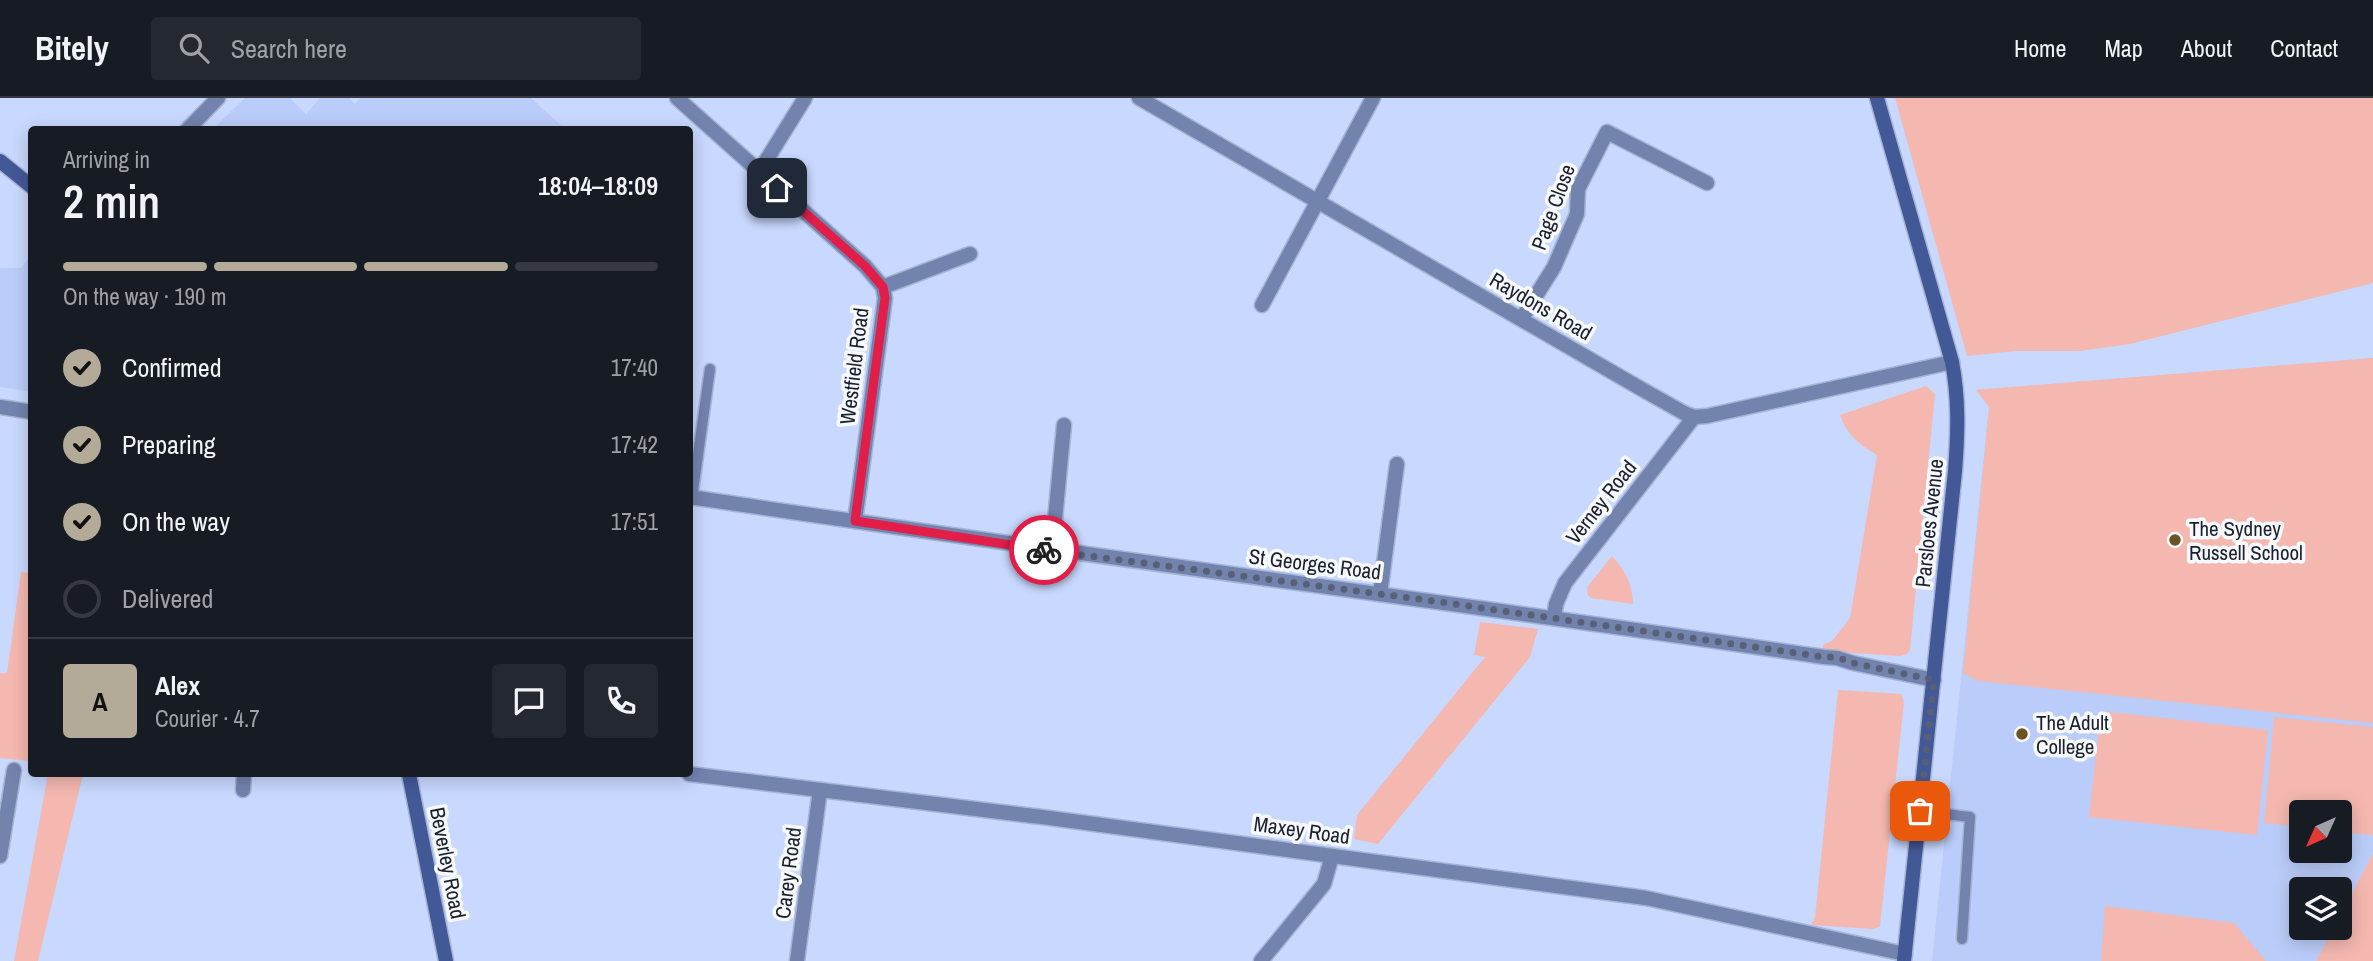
<!DOCTYPE html>
<meta charset="utf-8">
<style>
body{margin:0;font-family:"Archivo Narrow",sans-serif;background:#242831;color:#f1f3f6;height:100vh;display:flex;flex-direction:column;font-size:26px;white-space:nowrap}
*{box-sizing:border-box;margin:0}
p{font-size:23px;color:#9ea1a6}
.icon{flex:none;width:38px;height:38px;fill:none;stroke:currentColor;stroke-width:2;stroke-linecap:round;stroke-linejoin:round}
.map{position:relative;flex:1;overflow:hidden}
.sheet{position:absolute;left:28px;top:28px;width:665px;height:651px;display:flex;flex-direction:column;background:#171b24;border-radius:7px;box-shadow:0 4px 18px #0003}
.sheet>*{flex:none}
.needle{width:46px;rotate:225deg}
.fabs{position:absolute;left:2289px;top:702px;display:grid;gap:14px}
.fabs a{display:grid;place-items:center;width:63px;height:63px;border-radius:7px;background:#171b24;box-shadow:0 4px 18px #0003;font-size:35px}
.pin{position:absolute;display:grid;place-items:center;width:60px;height:60px;color:#fff;margin:-30px;border-radius:14px;box-shadow:0 4px 10px #0006}
.courier{position:absolute;display:grid;place-items:center;width:70px;height:70px;margin:-35px;border:5px solid #e11d48;border-radius:50%;background:#fff;color:#222;box-shadow:0 2px 9px #0007}
.overview em{font-style:normal;font-weight:600}
.overview div{display:flex;flex-direction:column-reverse}
.overview{display:flex;align-items:center;justify-content:space-between;height:119px;padding:0 35px}
h1{font-size:46px;font-weight:600;line-height:52px}
.bar{display:grid;grid-template-columns:repeat(4,1fr);gap:10px 7px;align-content:center;height:84px;padding:0 35px}
.bar i{height:9px;border-radius:5px;background:#363941}
.bar .on{background:#b3ab97}
.bar p{grid-column:span 4}
.line{display:flex;align-items:center;gap:18px;padding:0 35px;border-top:2px solid #363941}
.line div{flex:1}
.round{display:grid;place-items:center;flex:none;width:74px;height:74px;border-radius:7px;background:#242831}
ol{padding:0 35px;list-style:none}
li{display:flex;align-items:center;gap:21px;height:77px}
li p{margin-inline-start:auto}
li .icon{padding:7px;border-radius:50%;background:#b3ab97;color:#111;stroke-width:4}
li:last-child{color:#9ea1a6}
li i{width:38px;height:38px;border:4px solid #363941;border-radius:50%}
header{display:flex;align-items:center;gap:42px;box-sizing:border-box;height:98px;padding:0 35px;background:#171b24;border-bottom:2px solid #363941}
header strong{font-size:33px}
nav{display:flex;gap:38px;margin-inline-start:auto;font-size:24px}
.search{width:490px;height:63px;background:#242831;display:flex;align-items:center;gap:18px;box-sizing:border-box;padding:0 24px;border-radius:7px;color:#9ea1a6;font-size:26px}
.map>svg:first-child{display:block}
</style>
<header>
<strong>Bitely</strong>
<div class="search"><svg class="icon" aria-label="search" viewBox="0 0 24 24"><circle cx="10" cy="10" r="6"/><path d="M15 15l6 6"/></svg>Search here</div>
<nav><a>Home</a><a>Map</a><a>About</a><a>Contact</a></nav>
</header>
<div class="map">
<svg width="2373" height="863" viewBox="0 0 2373 863">
<rect width="100%" height="100%" fill="#c8d8fe"/>
<g fill="#baccf9" fill-rule="evenodd">
<polygon points="245,0 290,0 306,16 320,0 349,0 355,6 360,0 531,0 565,31 213,31"/>
<polygon points="31,157 31,294 0,289 0,170 21,170"/>
<path d="M2373 260V755L2340 818V791H2301V830H2334L2316 863H1932L1989 309 1976 292ZM2301 714H2340V752H2301Z"/>
</g>
<g fill="#f4b8b0">
<polygon points="1895,0 2373,0 2373,185 2130,246 2079,253 2016,253 1967,258"/>
<polygon points="2373,260 2373,625 1978,583 1963,575 1989,309 1976,292"/>
<path d="M1926 288 1935 296 1910 552 1907 556 1900 558 1822 553 1823 547 1832 543 1850 520 1877 357C1859 346 1847 337 1840 317Z"/>
<path d="M1612 458C1625 472 1633 487 1633 506L1591 500 1587 496 1588 488Z"/>
<polygon points="21,474 31,475 31,663 0,660 0,575 7,575"/>
<polygon points="1480,524 1538,531 1530,559 1378,746 1354,741 1357,717 1485,559 1474,557"/>
<polygon points="1838,592 1901,596 1904,604 1880,828 1873,831 1811,827 1815,820"/>
<polygon points="2101,613 2268,632 2257,737 2089,719"/>
<polygon points="2274,619 2373,629 2373,737 2340,734 2340,714 2301,714 2301,729 2264,725"/>
<polygon points="48,676 83,676 38,863 14,863"/>
<polygon points="2373,755 2373,863 2316,863 2334,830 2340,830 2340,818"/>
<polygon points="2105,808 2234,825 2266,863 2101,863"/>
</g>
<g fill="none" stroke-linecap="round" stroke-linejoin="round">
<defs>
<g id="lane">
<polyline points="692,400 710,271"/>
<polyline points="1920,713 1970,719 1962,841"/>
</g>
<g id="street">
<polyline points="677,0 865,168 883,189 885,200 855,423"/>
<polyline points="1139,0 1638,289 1684,315 1694,319 1707,318 1952,264"/>
<polyline points="187,32 218,0"/>
<polyline points="759,74 805,0"/>
<polyline points="883,189 970,156"/>
<polyline points="1262,207 1373,0"/>
<polyline points="1522,220 1554,169 1577,116 1578,91 1607,34 1707,85"/>
<polyline points="0,309 32,314"/>
<path d="M690 399C1067 456 1446 503 1824 559L1837 560 1853 565 1934 582"/>
<polyline points="1052,453 1064,327"/>
<polyline points="1380,496 1397,366"/>
<polyline points="1554,520 1556,506 1565,485 1694,319"/>
<polyline points="689,676 1042,719 1646,800 1905,856"/>
<polyline points="243,692 244,676"/>
<polyline points="0,758 14,672"/>
<polyline points="797,863 820,692"/>
<polyline points="1261,863 1324,786 1332,758"/>
</g>
<g id="secondary">
<path d="M1877 0 1952 264C1959 301 1958 335 1955 373L1904 863"/>
<polyline points="0,63 32,89"/>
<polyline points="409,676 446,863"/>
</g>
</defs>
<use href="#lane" stroke="#a5b3d4" stroke-width="13"/>
<use href="#street" stroke="#a5b3d4" stroke-width="17"/>
<use href="#secondary" stroke="#a5b3d4" stroke-width="17"/>
<use href="#lane" stroke="#7283ae" stroke-width="10"/>
<use href="#street" stroke="#7283ae" stroke-width="14"/>
<use href="#secondary" stroke="#435897" stroke-width="14"/>
</g>
<g fill="none" stroke-linecap="round" stroke-linejoin="round">
<polyline stroke="#576077" stroke-width="7" stroke-dasharray="0 12.6" points="1044,452 1426,502 1824,559 1837,559 1853,565 1934,582 1920,713"/>
<polyline stroke="#e11d48" stroke-width="9" points="777,90 865,168 883,189 885,200 855,423 1044,452"/>
</g>
<g fill="#685423" stroke="#f7f9fd" stroke-width="2.5">
<circle cx="2175" cy="442" r="7"/>
<circle cx="2022" cy="636" r="7"/>
</g>
<g text-anchor="middle" dominant-baseline="central" stroke-width="7" stroke-linejoin="round" paint-order="stroke">
<g font-size="21" fill="#1a202e" stroke="#f7f9fd">
<text transform="translate(1553 109) rotate(-70)">Page Close</text>
<text transform="translate(1541 208) rotate(30)">Raydons Road</text>
<text transform="translate(854 268) rotate(-83)">Westfield Road</text>
<text transform="translate(1601 404) rotate(-52)">Verney Road</text>
<text transform="translate(1929 425) rotate(-84)">Parsloes Avenue</text>
<text transform="translate(1315 466) rotate(7)">St Georges Road</text>
<text transform="translate(1302 732) rotate(8)">Maxey Road</text>
<text transform="translate(448 765) rotate(79)">Beverley Road</text>
<text transform="translate(788 775) rotate(-83)">Carey Road</text>
</g>
<g font-size="21" fill="#1a202e" stroke="#f7f9fd" text-anchor="start">
<text x="2189" y="430">The Sydney<tspan x="2189" dy="24">Russell School</tspan></text>
<text x="2036" y="624">The Adult<tspan x="2036" dy="24">College</tspan></text>
</g>
</g>
</svg>
<div class="fabs">
<a><svg class="needle" viewBox="-14 -14 28 28"><path d="M0-13l5 13h-10z" fill="#e53935"/><path d="M0 13l5-13h-10z" fill="#9ea1a6"/></svg></a>
<a><svg class="icon" aria-label="layers" viewBox="0 0 24 24"><path d="M12 4l9 5-9 5-9-5zM3 14l9 5 9-5"/></svg></a>
</div>
<div class="pin" style="left:1920px;top:713px;background:#ea580c"><svg class="icon" aria-label="bag" viewBox="0 0 24 24"><path d="M5 8h14l-1 12H6zM9 8a3 3 0 0 1 6 0"/></svg></div>
<div class="pin" style="left:777px;top:90px;background:#1f2937"><svg class="icon" aria-label="home" viewBox="0 0 24 24"><path d="M3 11l9-7 9 7M6 9v11h12V9"/></svg></div>
<div class="courier" style="left:1044px;top:452px"><svg class="icon" aria-label="bike" viewBox="0 0 24 24"><circle cx="6" cy="16" r="4"/><circle cx="18" cy="16" r="4"/><path d="M6 16l4-8h5l3 8M10 8l3 8H6M13 5h3"/></svg></div>
<section class="sheet">
<div class="overview"><div><h1>2 min</h1><p>Arriving in</p></div><em>18:04–18:09</em></div>
<div class="bar"><i class="on"></i><i class="on"></i><i class="on"></i><i></i><p>On the way · 190 m</p></div>
<ol>
<li><svg class="icon" aria-label="check" viewBox="0 0 24 24"><path d="M5 12l5 5 9-10"/></svg>Confirmed<p>17:40</p></li>
<li><svg class="icon" aria-label="check" viewBox="0 0 24 24"><path d="M5 12l5 5 9-10"/></svg>Preparing<p>17:42</p></li>
<li><svg class="icon" aria-label="check" viewBox="0 0 24 24"><path d="M5 12l5 5 9-10"/></svg>On the way<p>17:51</p></li>
<li><i></i>Delivered</li>
</ol>
<div class="line" style="height:126px"><b class="round" style="background:#b3ab97;color:#111">A</b><div><b>Alex</b><p>Courier · 4.7</p></div><a class="round"><svg class="icon" aria-label="chat" viewBox="0 0 24 24"><path d="M4 5h16v11H9l-5 4z"/></svg></a><a class="round"><svg class="icon" aria-label="phone" viewBox="0 0 24 24"><path d="M5 4h4l2 5-3 2q2 4 5 5l2-3 5 2v4C11 20 4 13 5 4z"/></svg></a></div>
</section>
</div>
